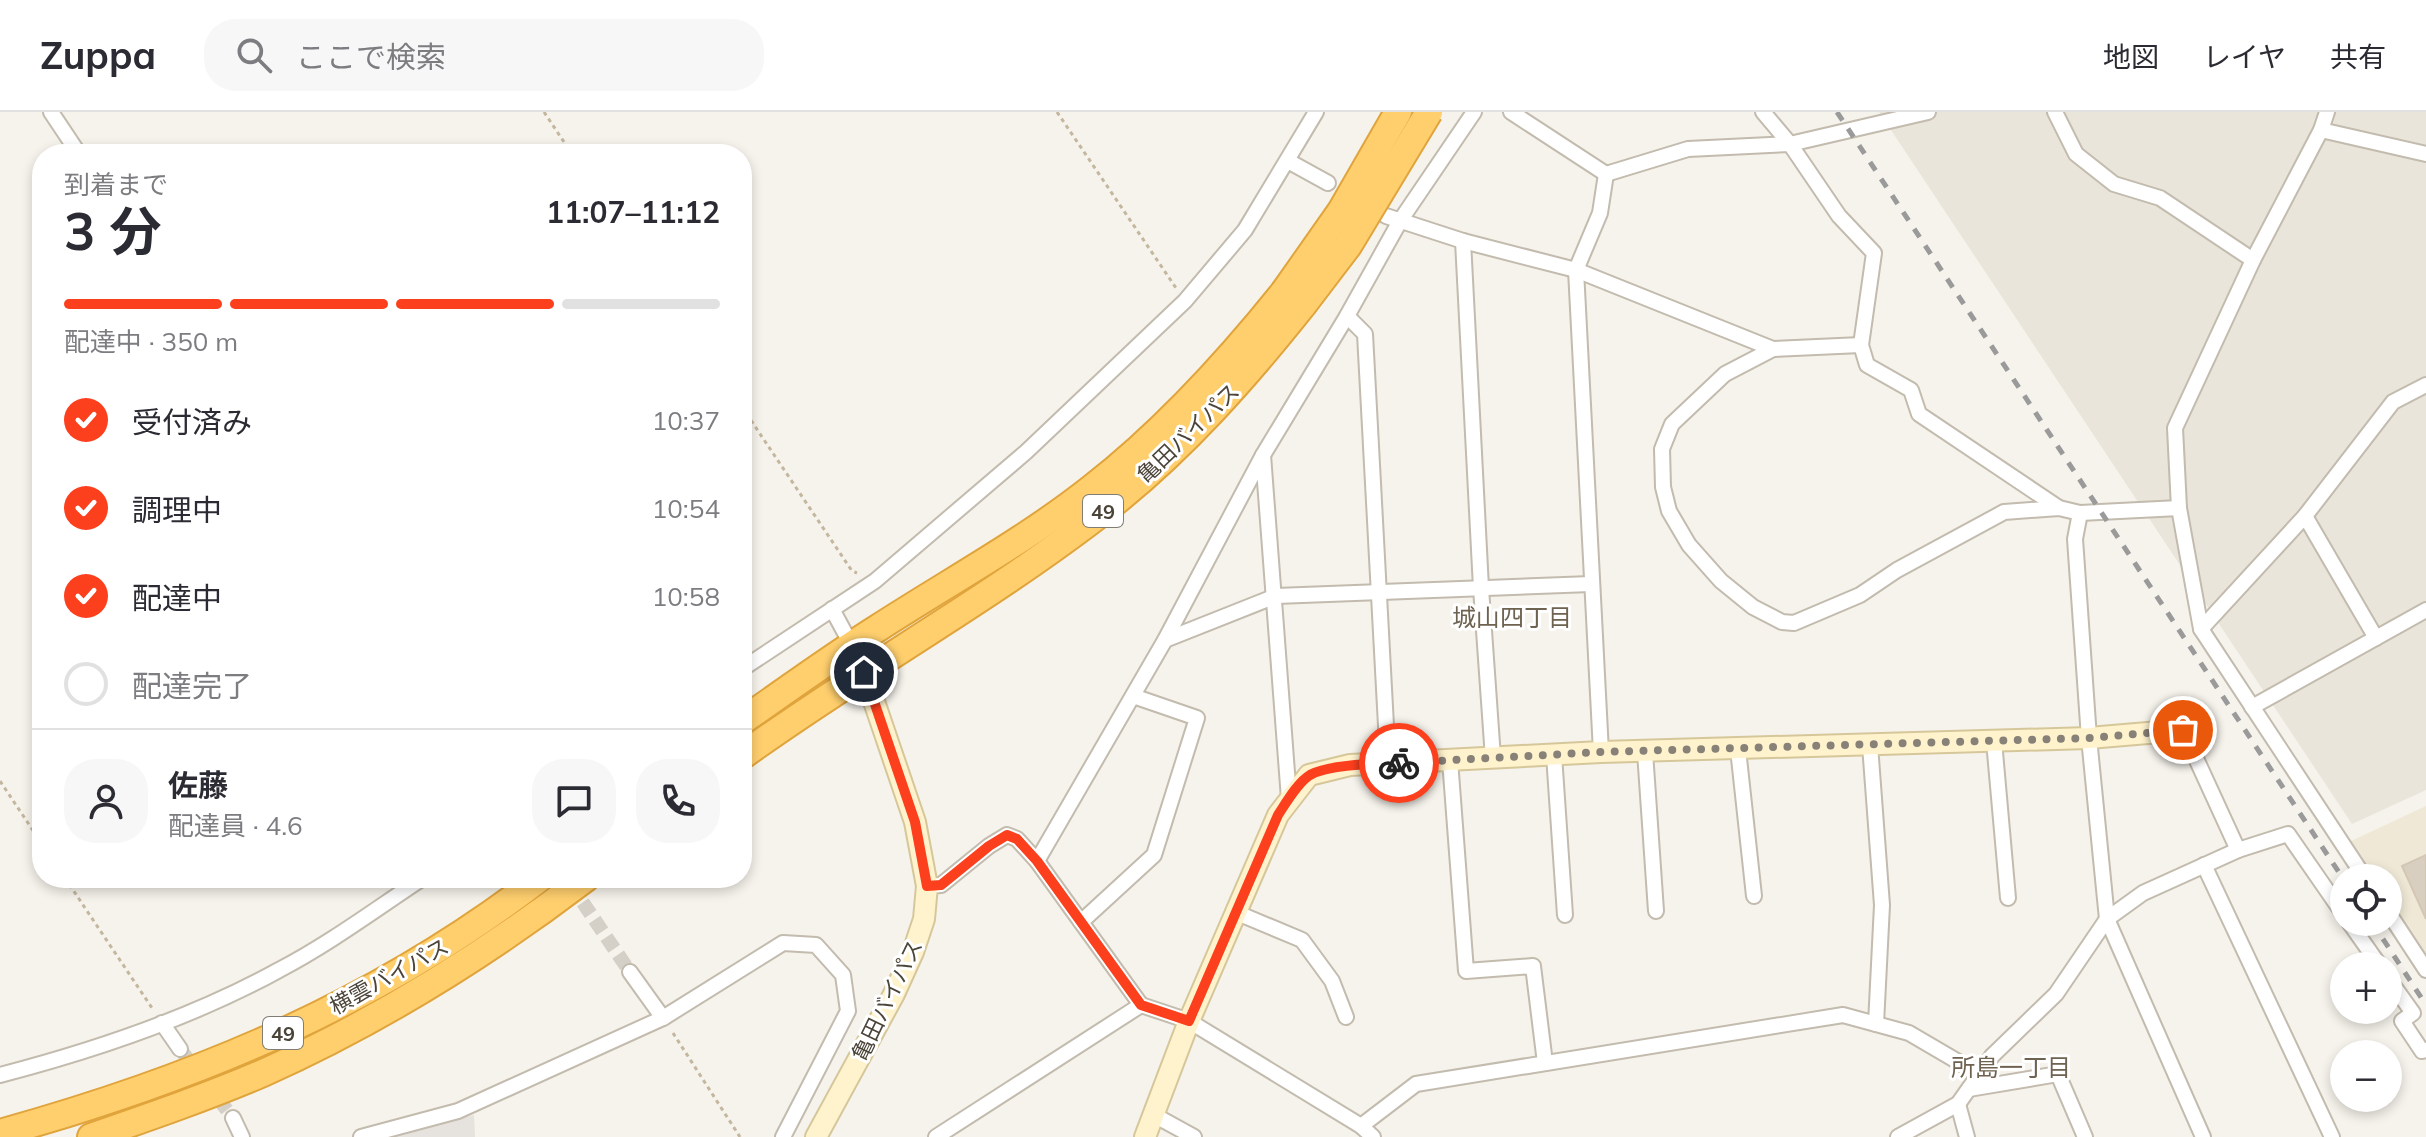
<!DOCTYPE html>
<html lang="ja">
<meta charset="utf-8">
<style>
body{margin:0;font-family:Mulish,"Noto Sans JP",sans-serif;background:#f7f7f7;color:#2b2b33;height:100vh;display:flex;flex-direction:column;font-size:30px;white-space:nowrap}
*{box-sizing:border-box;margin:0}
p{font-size:26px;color:#7c7c81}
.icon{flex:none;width:44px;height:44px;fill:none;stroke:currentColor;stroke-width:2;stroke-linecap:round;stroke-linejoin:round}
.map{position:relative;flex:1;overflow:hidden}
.panel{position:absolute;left:32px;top:32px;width:720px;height:744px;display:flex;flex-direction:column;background:#fff;border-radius:32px;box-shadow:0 4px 12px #0003}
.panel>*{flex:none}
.controls{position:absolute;left:2330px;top:752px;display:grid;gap:16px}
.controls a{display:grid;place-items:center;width:72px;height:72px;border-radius:50%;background:#fff;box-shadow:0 4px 12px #0003;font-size:40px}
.pin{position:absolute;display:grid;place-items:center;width:68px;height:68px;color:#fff;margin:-34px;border:4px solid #fff;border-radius:50%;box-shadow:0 2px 8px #0007}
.courier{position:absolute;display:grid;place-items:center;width:80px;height:80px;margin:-40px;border:6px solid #fc3f1d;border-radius:50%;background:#fff;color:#222;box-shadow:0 2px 10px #0007}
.summary em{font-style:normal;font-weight:700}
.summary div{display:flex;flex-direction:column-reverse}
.summary{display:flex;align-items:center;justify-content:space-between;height:136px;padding:0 32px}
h1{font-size:52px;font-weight:700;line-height:60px}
.bar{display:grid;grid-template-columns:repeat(4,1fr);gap:12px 8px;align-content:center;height:96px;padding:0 32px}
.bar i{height:10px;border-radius:6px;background:#e1e1e2}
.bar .selected{background:#fc3f1d}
.bar p{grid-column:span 4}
.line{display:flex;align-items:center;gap:20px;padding:0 32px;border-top:2px solid #e1e1e2}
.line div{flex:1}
.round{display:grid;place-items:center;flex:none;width:84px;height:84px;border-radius:32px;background:#f7f7f7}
ol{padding:0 32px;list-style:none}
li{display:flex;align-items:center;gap:24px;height:88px}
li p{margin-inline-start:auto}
li .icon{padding:8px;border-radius:50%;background:#fc3f1d;color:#fff;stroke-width:4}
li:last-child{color:#7c7c81}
li i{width:44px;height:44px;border:4px solid #e1e1e2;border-radius:50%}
header{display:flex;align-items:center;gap:48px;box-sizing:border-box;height:112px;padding:0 40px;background:#fff;border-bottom:2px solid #e1e1e2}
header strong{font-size:38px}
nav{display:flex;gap:44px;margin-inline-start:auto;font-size:28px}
.search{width:560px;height:72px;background:#f7f7f7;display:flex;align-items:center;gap:20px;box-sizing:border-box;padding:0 28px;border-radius:32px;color:#7c7c81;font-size:30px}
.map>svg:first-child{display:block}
</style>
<header>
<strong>Zuppa</strong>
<div class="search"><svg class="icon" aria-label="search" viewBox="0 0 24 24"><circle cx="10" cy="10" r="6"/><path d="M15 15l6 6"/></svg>ここで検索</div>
<nav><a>地図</a><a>レイヤ</a><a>共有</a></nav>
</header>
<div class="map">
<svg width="2426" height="1025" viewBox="0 0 2426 1025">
<rect width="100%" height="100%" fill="#f6f3ec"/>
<polygon fill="#eae5da" points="1879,0 2426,0 2426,678 2352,712"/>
<polygon fill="#e6e2dd" points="474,1003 475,1025 390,1025"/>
<polygon fill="#efe8d6" points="2426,694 2426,843 2388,785 2388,766 2376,766 2351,729"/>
<polygon fill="#d8cfc1" stroke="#d3c7b4" stroke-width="2" points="2426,743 2426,807 2402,754"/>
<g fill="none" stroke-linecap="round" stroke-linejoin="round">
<g stroke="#d4d0c8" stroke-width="14" stroke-dasharray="14 7" stroke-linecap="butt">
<polyline points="571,773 630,860"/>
<polyline points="180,937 233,1006"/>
</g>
<defs>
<g id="street">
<polyline points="51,0 79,42"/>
<polyline points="1511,0 1606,62 1688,37 1790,32 1928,0"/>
<polyline points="1763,0 1790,32 1839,104 1874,141 1861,233 1867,253 1911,278 1919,302 2059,396"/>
<polyline points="2055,0 2076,42 2114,72 2160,86 2253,148"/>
<polyline points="2327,0 2321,18 2253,148 2175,316 2179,396 2201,517 2365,766"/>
<polyline points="2321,18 2426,42"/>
<polyline points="1288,49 1328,71"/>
<polyline points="1386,104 1463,129 1576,158 1773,237"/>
<polyline points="1463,129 1481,476 1493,646"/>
<polyline points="1347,204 1365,222 1388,651"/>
<polyline points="1861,233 1773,237 1725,262 1672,312 1662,337 1663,375 1669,399 1689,433 1721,469 1753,495 1782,510 1794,511 1860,483 1897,458 2004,400 2059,396 2080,401 2179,396"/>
<polyline points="1263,343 1289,687"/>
<polyline points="2080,401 2075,427 2089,626 2107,807 2203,1025"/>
<polyline points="2305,404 2376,526"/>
<polyline points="832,497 852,534"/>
<polyline points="2201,517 2305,404 2393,290 2426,273"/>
<polyline points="1165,528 1276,484 1591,472"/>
<polyline points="742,557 875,469 1026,340 1185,189 1245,118 1316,0"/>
<polyline points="2252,595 2426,498"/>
<polyline points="1994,629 2008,786"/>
<polyline points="1870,633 1882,793 1876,912"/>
<polyline points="1738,637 1754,784"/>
<polyline points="1601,640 1576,158 1600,101 1606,62"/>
<polyline points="1645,640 1656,799"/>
<polyline points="1554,643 1565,803"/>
<polyline points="1450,648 1466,859 1533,854 1545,951"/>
<polyline points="2238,738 2288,722 2344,803"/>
<polyline points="1037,749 1165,528 1263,343 1347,204 1400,109 1474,0"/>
<polyline points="2204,753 2332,1025"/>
<polyline points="927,774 941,773 989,734 1007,723 1017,727 1037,749 1141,893 1189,909 1361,1014 1373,1025"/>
<polyline points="1235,800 1302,828 1332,869 1346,905"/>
<polyline points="2388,800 2426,858"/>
<polyline points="1081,810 1154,743 1197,606 1133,584"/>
<polyline points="2349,810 2380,854"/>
<polyline points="630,860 663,906"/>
<polyline points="2388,866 2413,901 2402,909 2422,939 2426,938"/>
<polyline points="162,911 180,937"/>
<path d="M0 963C96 938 192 906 279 858 329 832 376 797 423 766"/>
<polyline points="1969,977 2058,962 2085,1025"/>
<polyline points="1958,992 1967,1025"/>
<polyline points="1154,1003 1194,1025"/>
<polyline points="233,1006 242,1025"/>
<polyline points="1361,1014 1416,972 1843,903 1909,921 1979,962"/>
<polyline points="361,1025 458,999 663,906 783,831 816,833 843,863 848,899 783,1025"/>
<polyline points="936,1025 1141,893"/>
<polyline points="1898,1025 1958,992 1992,944 2056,882 2107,807 2143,781 2238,738 2183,618"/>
</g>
<g id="secondary">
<polyline points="816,1025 894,882 913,840 924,807 927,774 915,710 864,560 852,534"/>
<polyline points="1145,1025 1189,909 1278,703 1309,663 1350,653 1601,640 2089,626 2183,618"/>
</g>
<g id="highway">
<path d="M742 609C787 578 832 545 878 516 949 470 1025 429 1092 376 1164 320 1227 251 1284 180"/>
<path d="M742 644C862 557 993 486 1110 394 1183 336 1245 266 1303 193"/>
<path d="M0 1021C198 966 376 892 540 766"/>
<path d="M91 1025C149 1005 207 985 263 961 379 909 485 843 586 766"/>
</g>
</defs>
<use href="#street" stroke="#c2bbae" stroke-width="18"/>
<use href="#secondary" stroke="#d6c79b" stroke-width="24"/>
<use href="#highway" stroke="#e0a43c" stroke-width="30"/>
<g stroke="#c4b79f" stroke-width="3" stroke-dasharray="4 4" stroke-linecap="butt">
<polyline points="544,0 572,42"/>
<polyline points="1057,0 1176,176"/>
<polyline points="742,295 852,459 857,461"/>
<polyline points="0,669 42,732"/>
<polyline points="65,766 154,899"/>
<polyline points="673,921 740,1025"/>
</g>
<use href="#street" stroke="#fff" stroke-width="14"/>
<use href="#secondary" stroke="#fff3cd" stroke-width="20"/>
<use href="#highway" stroke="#ffcf6e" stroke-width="26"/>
<g stroke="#9a9a9a" stroke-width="5" stroke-dasharray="10 10" stroke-linecap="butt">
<polyline points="1837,0 2344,768"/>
<polyline points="2372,810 2426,893"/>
</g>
<defs>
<g id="highway-bridge">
<polyline points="1284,180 1341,99 1398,0"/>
<polyline points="1303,193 1348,134 1429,0"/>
</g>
</defs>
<use href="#highway-bridge" stroke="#e0a43c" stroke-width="30" stroke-linecap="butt"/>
<use href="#highway-bridge" stroke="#ffcf6e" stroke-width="26"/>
</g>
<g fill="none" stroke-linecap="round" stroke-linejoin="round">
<polyline stroke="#878178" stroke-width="8" stroke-dasharray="0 14.4" points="1399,651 1601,640 2089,626 2183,618"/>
<path stroke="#fc3f1d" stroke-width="10" d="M864 560 915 710 927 774 941 773 989 734 1007 723 1017 727 1037 749 1141 893 1189 909 1278 703C1286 691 1298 670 1310 663 1330 652 1376 652 1399 651"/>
</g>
<g text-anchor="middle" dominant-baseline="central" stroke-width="6" stroke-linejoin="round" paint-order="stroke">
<g fill="#fff" stroke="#817c74" stroke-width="2">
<rect x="1083" y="383" width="40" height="32" rx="6"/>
<rect x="263" y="905" width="40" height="32" rx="6"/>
</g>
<g font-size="20" font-weight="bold" fill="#4b4439">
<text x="1103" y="399">49</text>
<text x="283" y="921">49</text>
</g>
<g font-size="22" fill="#4b4439" stroke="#fff">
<text transform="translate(1188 321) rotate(-44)">亀田バイパス</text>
<text transform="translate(389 864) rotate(-29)">横雲バイパス</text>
<text transform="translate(887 888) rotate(-64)">亀田バイパス</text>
</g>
<g font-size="24" fill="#6e6250" stroke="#fff">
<text x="1512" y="505">城山四丁目</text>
<text x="2011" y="955">所島一丁目</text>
</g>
</g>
</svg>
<div class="controls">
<a><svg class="icon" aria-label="locate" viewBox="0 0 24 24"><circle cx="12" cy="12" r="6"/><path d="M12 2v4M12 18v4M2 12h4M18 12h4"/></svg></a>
<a>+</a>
<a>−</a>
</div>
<div class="pin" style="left:2183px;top:618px;background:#ea580c"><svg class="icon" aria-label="bag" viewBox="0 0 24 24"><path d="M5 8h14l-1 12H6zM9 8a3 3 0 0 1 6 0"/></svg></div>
<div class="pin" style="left:864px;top:560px;background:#1f2937"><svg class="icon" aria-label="home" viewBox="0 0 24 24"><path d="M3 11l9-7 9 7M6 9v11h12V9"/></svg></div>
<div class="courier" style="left:1399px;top:651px"><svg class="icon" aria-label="bike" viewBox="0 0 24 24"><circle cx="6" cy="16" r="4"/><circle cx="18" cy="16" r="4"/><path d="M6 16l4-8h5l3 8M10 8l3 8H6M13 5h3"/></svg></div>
<section class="panel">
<div class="summary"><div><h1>3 分</h1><p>到着まで</p></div><em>11:07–11:12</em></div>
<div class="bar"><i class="selected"></i><i class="selected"></i><i class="selected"></i><i></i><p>配達中 · 350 m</p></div>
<ol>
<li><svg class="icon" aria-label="check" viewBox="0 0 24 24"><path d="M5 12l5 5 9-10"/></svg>受付済み<p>10:37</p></li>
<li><svg class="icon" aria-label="check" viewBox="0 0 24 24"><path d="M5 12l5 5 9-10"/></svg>調理中<p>10:54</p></li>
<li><svg class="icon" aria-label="check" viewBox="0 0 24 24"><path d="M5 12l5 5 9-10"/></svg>配達中<p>10:58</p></li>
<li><i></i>配達完了</li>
</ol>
<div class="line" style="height:144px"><a class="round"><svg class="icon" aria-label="person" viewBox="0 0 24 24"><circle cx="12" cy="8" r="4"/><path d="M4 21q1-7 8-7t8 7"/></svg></a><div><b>佐藤</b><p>配達員 · 4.6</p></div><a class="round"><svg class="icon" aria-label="chat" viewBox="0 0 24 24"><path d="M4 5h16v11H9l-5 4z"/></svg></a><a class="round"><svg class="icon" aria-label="phone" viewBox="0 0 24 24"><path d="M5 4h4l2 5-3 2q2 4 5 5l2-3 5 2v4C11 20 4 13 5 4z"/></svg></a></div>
</section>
</div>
